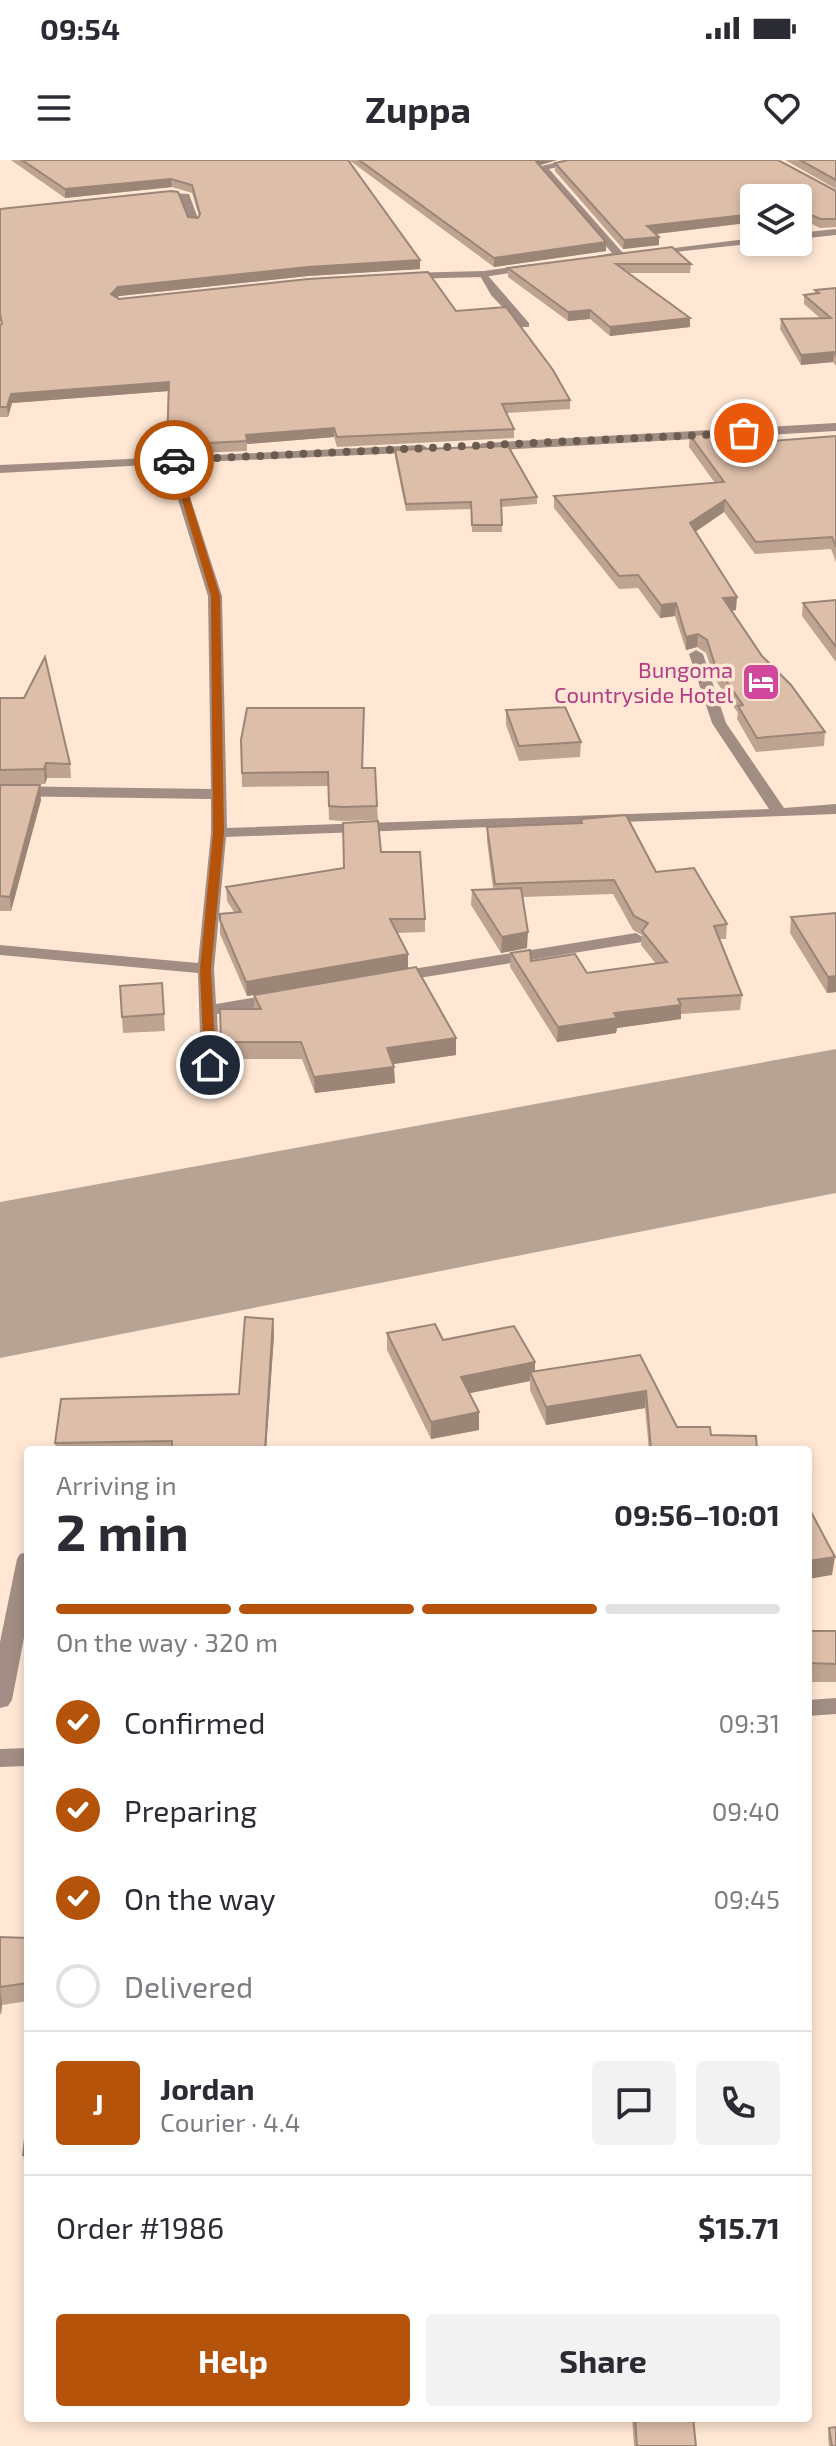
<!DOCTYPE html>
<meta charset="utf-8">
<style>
body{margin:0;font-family:"Exo 2",sans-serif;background:#f2f2f3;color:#2b2b33;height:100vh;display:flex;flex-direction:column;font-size:30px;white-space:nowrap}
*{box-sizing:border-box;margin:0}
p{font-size:26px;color:#7c7c81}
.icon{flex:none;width:44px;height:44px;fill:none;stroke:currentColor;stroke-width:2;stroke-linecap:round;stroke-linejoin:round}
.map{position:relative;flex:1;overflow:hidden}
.side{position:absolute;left:24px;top:1286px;width:788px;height:976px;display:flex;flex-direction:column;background:#fff;border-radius:8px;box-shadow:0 4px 12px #0003}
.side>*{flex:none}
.tools{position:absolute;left:740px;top:24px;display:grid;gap:16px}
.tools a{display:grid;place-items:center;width:72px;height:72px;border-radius:8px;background:#fff;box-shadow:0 4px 12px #0003;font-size:40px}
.pin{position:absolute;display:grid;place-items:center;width:68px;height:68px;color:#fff;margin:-34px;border:4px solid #fff;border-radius:50%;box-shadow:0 2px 8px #0007}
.courier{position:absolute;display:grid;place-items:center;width:80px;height:80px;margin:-40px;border:6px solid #b45309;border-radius:50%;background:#fff;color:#222;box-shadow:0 2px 10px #0007}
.headline em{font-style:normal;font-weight:700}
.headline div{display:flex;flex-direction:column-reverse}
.headline{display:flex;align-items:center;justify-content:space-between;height:136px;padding:0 32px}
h1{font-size:52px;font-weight:700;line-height:60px}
.bar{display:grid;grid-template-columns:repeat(4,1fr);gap:12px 8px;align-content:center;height:96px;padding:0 32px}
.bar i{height:10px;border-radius:6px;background:#e1e1e2}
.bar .on{background:#b45309}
.bar p{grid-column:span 4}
.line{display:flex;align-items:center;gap:20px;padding:0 32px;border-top:2px solid #e1e1e2}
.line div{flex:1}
.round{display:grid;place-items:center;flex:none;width:84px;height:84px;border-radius:8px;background:#f2f2f3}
ol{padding:0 32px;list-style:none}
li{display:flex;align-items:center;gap:24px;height:88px}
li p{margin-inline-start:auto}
li .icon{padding:8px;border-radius:50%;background:#b45309;color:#fff;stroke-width:4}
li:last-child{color:#7c7c81}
li i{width:44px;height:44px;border:4px solid #e1e1e2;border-radius:50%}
.cta{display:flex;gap:16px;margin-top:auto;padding:16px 32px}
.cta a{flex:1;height:92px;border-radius:8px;background:#b45309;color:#fff;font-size:32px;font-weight:700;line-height:92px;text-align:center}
.cta a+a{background:#f2f2f3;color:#2b2b33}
.status{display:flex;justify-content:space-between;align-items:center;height:56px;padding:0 40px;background:#fff;direction:ltr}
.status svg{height:22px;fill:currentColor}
header{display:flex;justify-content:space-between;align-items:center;height:104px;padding:0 32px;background:#fff;font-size:36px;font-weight:700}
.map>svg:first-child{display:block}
</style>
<div class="status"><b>09:54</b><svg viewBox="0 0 49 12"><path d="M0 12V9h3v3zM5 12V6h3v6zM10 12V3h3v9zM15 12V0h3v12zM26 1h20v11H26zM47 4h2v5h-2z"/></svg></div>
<header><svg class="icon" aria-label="menu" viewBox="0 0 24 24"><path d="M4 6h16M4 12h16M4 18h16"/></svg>Zuppa<svg class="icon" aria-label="heart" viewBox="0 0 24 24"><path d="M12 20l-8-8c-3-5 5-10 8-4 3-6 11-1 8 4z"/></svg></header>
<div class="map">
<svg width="836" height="2286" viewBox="0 0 836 2286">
<rect width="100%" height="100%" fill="#ffe7d4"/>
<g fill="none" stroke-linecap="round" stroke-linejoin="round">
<polygon fill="#b7a394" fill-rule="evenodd" points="836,889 836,1033 0,1198 0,1042"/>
<polygon fill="#a18d84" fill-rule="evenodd" points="484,111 529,163 529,167 521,167 491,135 479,114"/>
<g fill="#a18d84" fill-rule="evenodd">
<polygon points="567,0 589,0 549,9 623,93 623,97 592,101 592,97 612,93 537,7"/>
<polygon points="151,32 189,34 199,61 190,63 181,39 155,37"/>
<polygon points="836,69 836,75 798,79 798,73"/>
<polygon points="754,78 758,83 647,95 642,92"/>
<polygon points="533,104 537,105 537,109 484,117 405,119 400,116 405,113 484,111"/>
<polygon points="836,263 836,271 482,291 476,287 482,283"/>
<polygon points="423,285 429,289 427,292 179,303 222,436 227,668 769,649 712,563 689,494 696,490 703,494 726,563 784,648 836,644 836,654 226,677 214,809 216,844 280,833 289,838 280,843 217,854 219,905 210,910 201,905 198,813 0,795 0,785 198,803 211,673 211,639 0,636 0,626 211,629 208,436 167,304 0,313 0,305"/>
<polygon points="636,773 644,778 642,782 394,822 385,817 394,812"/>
<polygon points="28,1392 28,1457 12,1540 8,1546 0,1548 0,1482 17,1399 20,1394"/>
<polygon points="836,1538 836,1554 808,1556 808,1540"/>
<polygon points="28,1588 28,1606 0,1607 0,1589"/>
</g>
</g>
<g fill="#bea391">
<polygon points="11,0 348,0 420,109 308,116 119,136 117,138 119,139 456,151 570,240 570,249 507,253 514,269 514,278 337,287 334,277 247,284 247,291 167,294 168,231 12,243 8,257 0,257 0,165 1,164 0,159 0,49 198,58 199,56 192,33 172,27 65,38"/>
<polygon points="349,0 557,0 540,5 606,82 606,91 494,107"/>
<polygon points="785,0 836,0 836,29"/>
<polygon points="555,3 836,31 836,67 820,68 798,57 656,74 659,85 623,89 555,11"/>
<polygon points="672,87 691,104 690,113 628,113 690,167 610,176 590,159 568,161 508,117 508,108"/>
<polygon points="836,128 836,206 833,202 801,205 780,169 781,159 820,158 804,144 804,135 815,134 815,130"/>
<polygon points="690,275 746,283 836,276 836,402 831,389 755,394 724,352 695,372 736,450 732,451 762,496 825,572 824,586 756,592 737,559 738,553 714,518 706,493 697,487 686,490 675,456 660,458 638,428 619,429 554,348 554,336 715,323 689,287"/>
<polygon points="395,290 537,337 537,344 501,347 502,372 472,372 471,349 406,351 395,297"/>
<polygon points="836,440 836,502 802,456 803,443"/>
<polygon points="0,538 70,604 71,618 47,618 45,624 0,624"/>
<polygon points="506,550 581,582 580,597 519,601 506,565"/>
<polygon points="364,562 362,608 377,646 378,660 343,661 329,660 328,626 242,627 241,580"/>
<polygon points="0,625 41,640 11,751 0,751"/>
<polygon points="581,659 656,712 727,764 726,779 719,779 742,835 740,850 681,854 681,859 617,868 616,873 557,882 510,807 511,793 531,801 587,813 656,804 641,785 642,775 633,770 613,734 523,737 527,788 501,793 471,745 472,730 493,729 487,681 487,667 581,663"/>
<polygon points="381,692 425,759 425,772 397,773 408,808 456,895 393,904 395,923 315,933 302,899 222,899 220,849 254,849 254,835 247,836 220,774 220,760 234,752 227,741 226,727 344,708"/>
<polygon points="836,753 836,832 827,833 790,773 791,757"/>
<polygon points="162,823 165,871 123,873 120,826"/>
<polygon points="273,1159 274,1175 266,1290 56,1290 55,1283 239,1234"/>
<polygon points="387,1173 443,1180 535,1202 535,1211 640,1195 677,1267 711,1275 757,1290 649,1290 645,1248 546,1265 530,1230 530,1221 469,1233 479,1270 431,1279 387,1190"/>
<rect x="808" y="1471" width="28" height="51"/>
<polygon points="0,1777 28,1778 28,1841 2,1845 1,1854 0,1854"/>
<polygon points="28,1963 28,2005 25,2005 23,1995"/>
<polygon points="632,2258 693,2258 696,2286 634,2286"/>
<polygon points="829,2268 836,2286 829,2286 828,2277"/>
</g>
<g fill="#9b8576">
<polygon points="534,0 557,0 534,7"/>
<polygon points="171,19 172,27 65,38 65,29"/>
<polygon points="754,54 754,62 647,75 647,66"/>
<polygon points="659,77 659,85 623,89 624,80"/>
<polygon points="606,82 606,91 494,107 494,98"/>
<polygon points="420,100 420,109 308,116 119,136 111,143 111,134 118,127 308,107"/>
<polygon points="590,150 590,159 568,161 568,152"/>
<polygon points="690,158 690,167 610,176 610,167"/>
<polygon points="834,192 833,202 801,205 801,195"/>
<polygon points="169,222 169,231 12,243 8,257 7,247 11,234"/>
<polygon points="334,268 334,277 247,284 246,275"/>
<polygon points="725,340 724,352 689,376 690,363"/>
<polygon points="737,437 736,450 723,451 723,438"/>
<polygon points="676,443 675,456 660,458 661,445"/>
<polygon points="698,474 697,487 686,490 686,477"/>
<polygon points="46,603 47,618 45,624 44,609"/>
<polygon points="40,625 41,640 11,751 10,737"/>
<polygon points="528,772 527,788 501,793 502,777"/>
<polygon points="408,794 408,808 247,836 246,822"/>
<polygon points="836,816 836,832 827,833 828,817"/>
<polygon points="681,845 681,859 617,868 616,873 557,882 558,867 614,853"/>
<polygon points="456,878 456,895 387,905 387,888"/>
<polygon points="394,907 395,923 315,933 314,917"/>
<polygon points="273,1159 274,1175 266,1290 265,1290"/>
<polygon points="535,1202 535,1220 530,1212 530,1221 461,1235 461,1217"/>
<polygon points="646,1231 645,1248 546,1265 546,1247"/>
<polygon points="479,1252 479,1270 431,1279 431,1262"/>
<polygon points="835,1397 832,1415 808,1419 808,1401"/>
<polygon points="0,1827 2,1845 1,1854 0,1846"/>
</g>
<g fill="#ddbea9" stroke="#9b8576" stroke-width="2">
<polygon points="22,0 348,0 420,100 308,107 118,127 111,134 119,139 308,119 428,112 456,151 506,147 553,210 570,240 502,244 514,269 337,277 334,268 246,275 247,281 167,285 169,222 11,234 7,247 0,247 0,165 2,164 0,154 0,49 171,31 178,32 188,57 198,58 200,54 192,25 171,19 65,29"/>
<polygon points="359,0 535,0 606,82 494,98"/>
<polygon points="568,0 778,0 836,31 836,59 820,59 798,49 798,38 754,38 754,54 647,66 659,77 624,80 555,3"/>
<polygon points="800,0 836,0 836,20"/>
<polygon points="672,87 691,104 616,104 690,158 610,167 590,150 568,152 508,108"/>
<polygon points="836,128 836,195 834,192 801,195 781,159 831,158 804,135 819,133 815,130"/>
<polygon points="737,272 746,283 836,276 836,387 832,377 756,382 725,340 690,363 737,437 723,438 762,496 791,525 825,572 757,578 738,546 743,545 715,505 707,480 698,474 686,477 676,443 661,445 638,415 619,416 554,336 724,322 690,275"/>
<polygon points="508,286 537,337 501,340 502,365 472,365 471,342 406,344 395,290"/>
<polygon points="836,440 836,487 803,443"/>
<polygon points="45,497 70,604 46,603 44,609 0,610 0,538 24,538"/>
<polygon points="565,547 581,582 519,586 506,550"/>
<polygon points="247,548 364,548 362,608 375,608 377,646 343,647 329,646 328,612 242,613 241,580"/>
<polygon points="0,625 40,625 10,737 0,736"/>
<polygon points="626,655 656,712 694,708 727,764 714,766 742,835 678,839 681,845 614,853 617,858 558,867 511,793 530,790 531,801 575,794 587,813 667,802 642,771 648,763 634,756 614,720 495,724 487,667 582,663 581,659"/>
<polygon points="378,661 381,692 420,692 425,759 390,759 408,794 246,822 220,760 220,754 241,752 226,727 344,708 343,663"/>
<polygon points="521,728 528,772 502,777 472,730"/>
<polygon points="836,753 836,816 828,817 791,757"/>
<polygon points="416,807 456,878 387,888 394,907 314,917 301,882 221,882 220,849 261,849 254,835"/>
<polygon points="162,823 164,854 122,857 120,826"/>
<polygon points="245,1157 273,1159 265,1290 172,1290 172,1281 55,1283 61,1239 239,1234"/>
<polygon points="435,1164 443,1180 514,1166 535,1202 461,1217 479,1252 431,1262 387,1173"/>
<polygon points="640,1195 677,1267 710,1267 711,1275 756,1276 757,1290 651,1290 646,1231 546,1247 530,1212"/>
<polygon points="810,1350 835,1397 808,1401 808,1351"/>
<polygon points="808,1471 836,1471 836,1504 808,1503"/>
<polygon points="0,1777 28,1778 28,1823 0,1827"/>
<polygon points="27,1963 28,1963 28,1995 23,1995"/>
<polygon points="635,2258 693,2258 696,2286 637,2286"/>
<polygon points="836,2267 836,2286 832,2286 829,2268"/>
</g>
<polygon fill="#b45309" points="174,297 178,300 220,436 224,673 211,809 216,905 210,908 204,905 200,809 213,673 211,436 170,300"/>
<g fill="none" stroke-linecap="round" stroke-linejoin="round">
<polyline stroke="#6b5c50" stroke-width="8" stroke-dasharray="0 14.4" points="174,300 744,273"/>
</g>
<defs>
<symbol id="hotel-square" viewBox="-11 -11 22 22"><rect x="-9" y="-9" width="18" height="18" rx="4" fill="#d1479c" stroke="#ffe7d4"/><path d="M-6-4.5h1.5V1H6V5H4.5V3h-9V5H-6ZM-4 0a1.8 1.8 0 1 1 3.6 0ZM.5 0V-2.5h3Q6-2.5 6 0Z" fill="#fff"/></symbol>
</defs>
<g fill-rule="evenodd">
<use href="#hotel-square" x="739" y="500" width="44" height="44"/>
</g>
<g text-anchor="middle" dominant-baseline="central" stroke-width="7" stroke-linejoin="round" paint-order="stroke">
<g font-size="22" fill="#b23c85" stroke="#ffe7d4" text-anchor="end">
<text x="733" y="509">Bungoma<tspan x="733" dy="25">Countryside Hotel</tspan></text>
</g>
</g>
</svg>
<div class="tools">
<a><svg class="icon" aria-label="layers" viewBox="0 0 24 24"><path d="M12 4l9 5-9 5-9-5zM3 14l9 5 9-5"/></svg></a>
</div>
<div class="pin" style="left:744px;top:273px;background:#ea580c"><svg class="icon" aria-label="bag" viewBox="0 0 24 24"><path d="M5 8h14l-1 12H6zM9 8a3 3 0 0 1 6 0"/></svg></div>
<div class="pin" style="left:210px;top:905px;background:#1f2937"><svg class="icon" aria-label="home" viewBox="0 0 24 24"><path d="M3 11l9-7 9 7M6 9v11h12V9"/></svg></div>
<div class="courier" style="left:174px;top:300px"><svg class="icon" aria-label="car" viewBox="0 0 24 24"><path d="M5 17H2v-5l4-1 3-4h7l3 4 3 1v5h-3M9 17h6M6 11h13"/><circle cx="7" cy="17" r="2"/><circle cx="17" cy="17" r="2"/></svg></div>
<section class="side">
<div class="headline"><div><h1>2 min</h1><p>Arriving in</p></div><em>09:56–10:01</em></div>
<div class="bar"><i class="on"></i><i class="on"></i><i class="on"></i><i></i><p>On the way · 320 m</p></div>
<ol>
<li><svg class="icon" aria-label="check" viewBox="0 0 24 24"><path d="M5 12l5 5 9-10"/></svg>Confirmed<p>09:31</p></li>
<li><svg class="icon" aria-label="check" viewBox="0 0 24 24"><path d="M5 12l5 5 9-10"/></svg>Preparing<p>09:40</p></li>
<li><svg class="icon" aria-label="check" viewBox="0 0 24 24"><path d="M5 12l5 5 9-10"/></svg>On the way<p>09:45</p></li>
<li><i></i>Delivered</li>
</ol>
<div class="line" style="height:144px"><b class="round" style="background:#b45309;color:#fff">J</b><div><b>Jordan</b><p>Courier · 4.4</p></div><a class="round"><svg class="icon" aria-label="chat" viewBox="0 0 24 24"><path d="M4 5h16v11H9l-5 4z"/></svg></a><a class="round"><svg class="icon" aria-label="phone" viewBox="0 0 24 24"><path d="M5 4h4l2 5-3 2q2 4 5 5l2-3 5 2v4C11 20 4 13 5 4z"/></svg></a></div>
<div class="line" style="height:104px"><div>Order #1986</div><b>$15.71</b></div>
<div class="cta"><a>Help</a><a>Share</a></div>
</section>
</div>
